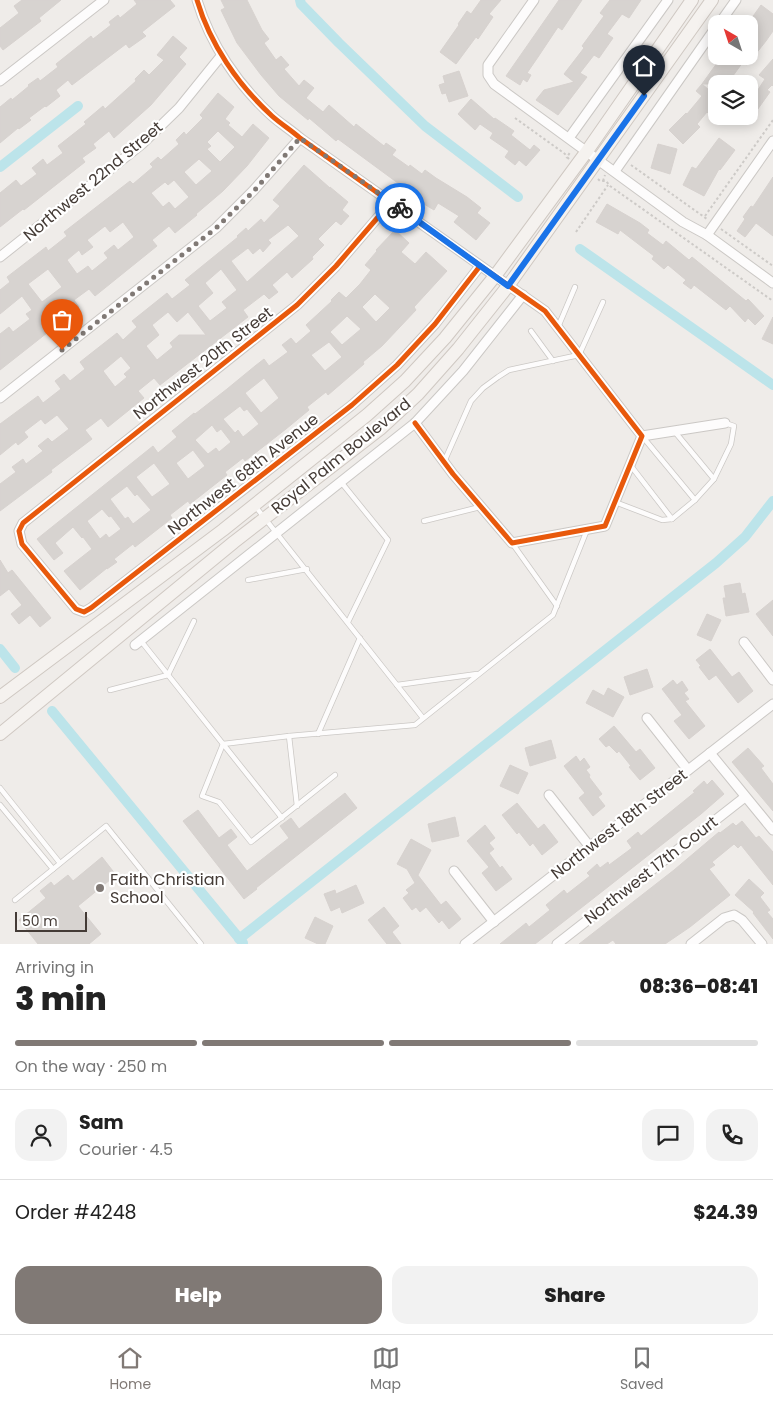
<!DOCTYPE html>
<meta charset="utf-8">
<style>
body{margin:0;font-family:Poppins,sans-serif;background:#f2f2f2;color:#222;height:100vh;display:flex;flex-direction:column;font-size:19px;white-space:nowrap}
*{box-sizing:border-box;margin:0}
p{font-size:16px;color:#767676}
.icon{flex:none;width:28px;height:28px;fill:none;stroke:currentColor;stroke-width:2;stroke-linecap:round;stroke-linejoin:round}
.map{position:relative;height:944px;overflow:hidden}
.details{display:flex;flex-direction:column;background:#fff;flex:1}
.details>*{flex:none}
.needle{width:32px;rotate:321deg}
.tools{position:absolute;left:708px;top:15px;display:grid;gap:10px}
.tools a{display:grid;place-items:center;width:50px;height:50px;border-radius:10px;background:#fff;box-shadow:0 2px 12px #0003;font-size:25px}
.scale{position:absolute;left:15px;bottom:12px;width:72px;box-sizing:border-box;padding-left:5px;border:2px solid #443b36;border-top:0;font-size:14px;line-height:18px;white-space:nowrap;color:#443b36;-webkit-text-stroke:4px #fff;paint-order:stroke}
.pin{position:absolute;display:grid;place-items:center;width:42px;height:42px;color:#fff;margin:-51px -21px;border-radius:50% 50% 50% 0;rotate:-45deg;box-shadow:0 0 5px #0007}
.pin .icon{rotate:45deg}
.courier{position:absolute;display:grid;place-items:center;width:50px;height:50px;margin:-25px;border:4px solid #1a73e8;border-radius:50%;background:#fff;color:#222;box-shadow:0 1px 6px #0007}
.summary em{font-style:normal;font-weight:800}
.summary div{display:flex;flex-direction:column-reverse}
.summary{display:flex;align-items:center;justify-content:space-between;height:85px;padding:0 15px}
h1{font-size:32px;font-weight:800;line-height:38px}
.bar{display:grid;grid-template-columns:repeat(4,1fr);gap:8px 5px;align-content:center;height:60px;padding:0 15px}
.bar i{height:6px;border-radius:4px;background:#e0e0e0}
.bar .on{background:#807975}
.bar p{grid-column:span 4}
.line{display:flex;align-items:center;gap:12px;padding:0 15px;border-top:1px solid #e0e0e0}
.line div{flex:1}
.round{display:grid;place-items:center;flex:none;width:52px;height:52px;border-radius:15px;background:#f2f2f2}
.cta{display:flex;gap:10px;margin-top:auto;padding:10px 15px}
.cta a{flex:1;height:58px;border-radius:15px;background:#807975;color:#fff;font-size:20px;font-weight:800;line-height:58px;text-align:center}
.cta a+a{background:#f2f2f2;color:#222}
.dock{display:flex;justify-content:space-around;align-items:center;height:70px;border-top:1px solid #e0e0e0;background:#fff;font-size:14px;color:#767676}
.dock a{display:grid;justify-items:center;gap:2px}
.dock .on{color:#807975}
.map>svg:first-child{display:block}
</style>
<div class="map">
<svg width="773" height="944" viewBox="0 0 773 944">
<rect width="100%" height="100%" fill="#efece9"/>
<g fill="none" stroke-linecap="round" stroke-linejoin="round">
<g stroke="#bce4ea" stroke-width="10">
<polyline points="300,0 301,4 339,43 425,126 518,197"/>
<polyline points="0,167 78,106"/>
<polyline points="580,249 773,385"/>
<polyline points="0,649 15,668"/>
<polyline points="52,711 243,943"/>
<polyline points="239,939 716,563 745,537 773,501"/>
</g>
</g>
<g fill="#d7d3d0" stroke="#d7d2cf" fill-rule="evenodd">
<polygon points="22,0 61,0 39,18 41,21 3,50 0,46 0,28 19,13 14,6"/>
<polygon points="134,0 170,0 175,6 142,32 146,36 129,48 126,44 72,85 68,80 56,90 60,96 46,107 45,106 29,118 31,120 19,129 18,128 0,143 0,107 11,98 12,100 29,86 28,85 38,78 40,81 58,67 56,64 91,36 93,39 111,25 109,22 118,15 120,18 137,4"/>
<polygon points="221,0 247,0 262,30 269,39 264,43 276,60 281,56 289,65 284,69 299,86 304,80 314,88 306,98 323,112 329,105 354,127 356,124 384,146 386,143 396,150 392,155 409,167 410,165 422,174 425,170 436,178 467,197 481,208 477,213 490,223 476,240 454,222 459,216 438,203 434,210 424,204 425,203 338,139 336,141 309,118 308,120 279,96 261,75 237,43 221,10 225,8"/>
<polygon points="481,0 501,0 489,14 493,17 478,39 476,37 456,64 440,52 459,25 458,24 467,11 471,14"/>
<polygon points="559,0 582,0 562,30 558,27 538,57 527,73 531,75 527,82 523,79 520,85 506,76"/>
<polygon points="610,0 641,0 629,18 622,14 607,34 613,38 599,58 594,55 580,73 587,77 558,115 536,100 544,90 574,82 564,74 584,48 582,46 604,16 600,13"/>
<polygon points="761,5 773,14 773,31 766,41 747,65 743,62 727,84 702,84 722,56 749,56 749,22"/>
<polygon points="173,36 187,48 179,57 186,64 151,105 114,138 109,131 93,144 96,148 82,158 85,162 24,210 23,209 0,227 0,193 16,180 21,186 37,174 32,168 43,159 47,165 63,153 58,146 86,124 84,122 103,106 105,109 136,81 135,79 144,70 149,75 164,60 157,55"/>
<polygon points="773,59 773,86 772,85 767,90 770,92 755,113 749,109 749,93 754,96 765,79 759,75"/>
<polygon points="459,71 468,96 449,102 446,93 442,94 439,85 445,83 443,76"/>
<polygon points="702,84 716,96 716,108 710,115 707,112 697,124 700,127 683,144 669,130 686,113 687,114 702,96 696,91"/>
<path d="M218 93 234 107 225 119 230 123 228 125 242 137 253 124 269 138 247 166 223 191 196 214 197 215 175 233 169 226 152 240 157 246 95 296 89 289 74 300 79 307 70 314 65 308 47 322 52 329 0 370V334L9 327 13 332 30 319 26 314 32 310 22 296 0 314V290L10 282 7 277 46 247 48 251 67 236 64 232 130 181 133 184 153 167 150 164 158 157 161 160 179 144 176 140 184 132 186 135 203 118 200 115ZM218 131 235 147 220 162 207 149 211 146 207 142ZM199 159 212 171 196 185 184 172ZM174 180 189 197 175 209 169 202 163 207 151 193 165 182 168 185ZM123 222 134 237 118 250 114 245 104 253 108 258 92 271 88 266 77 274 67 260 79 250 82 255 93 247 87 240 105 226 110 232ZM48 269 62 287 42 302 28 284Z"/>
<polygon points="471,99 494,119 495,118 514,131 511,135 530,150 534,145 540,150 526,166 519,160 515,165 505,157 509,151 490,138 493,133 480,124 475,130 458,114"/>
<polygon points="719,138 735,150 720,170 719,169 704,196 683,185 692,167 696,169"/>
<polygon points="658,144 677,149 670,174 651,168"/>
<path d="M304 165 330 188V187L348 202 342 210 349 216 341 225 336 221 318 239 324 245 312 257 313 259 292 278 287 272 272 285 278 292 269 299 264 294 243 310 248 317 160 385 154 378 138 391 144 398 108 427 101 418 85 430 92 439 51 470 52 472 0 511V484L16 472 12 467 23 459 26 464 43 451 38 446 48 438 52 442 69 429 57 415 45 424 41 419 24 432 28 437 18 445 16 442 0 455V424L38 396 43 403 61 389 55 381 64 374 70 381 85 369 80 362 117 333 123 340 137 327 132 321 167 293 172 299 190 285 185 280 238 237 237 236 246 228 248 231 261 219 264 223 280 206 273 200ZM288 225 299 236 247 282 231 261 248 248 253 254 260 248 263 252 271 243 268 240ZM221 269 237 290 222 302 227 308 210 321 198 306 213 293 205 283ZM168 312 177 322 188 312 206 335H179L170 343 173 347 157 360 146 346 159 335 152 325ZM121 356 131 368 124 374 127 377 115 387 103 371Z"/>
<polygon points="773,177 773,236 756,223 745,237 737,231 745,219 743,217 751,206 753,207"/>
<polygon points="607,204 640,223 649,230 647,233 663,245 666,241 689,260 692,257 746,301 748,299 764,316 755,325 748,318 745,322 730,306 726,310 694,285 691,289 683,283 686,280 668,265 664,269 652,259 654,256 620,230 618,234 596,222"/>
<path d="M395 230 409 243 401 252 415 264 426 252 447 271 414 307 416 310 382 346 363 362 364 364 328 395 326 392 307 407 309 410 286 429 245 461 243 458 225 472 227 475 190 504 188 501 170 515 172 518 135 547 133 544 114 559 117 562 107 569V568L80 590 64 571 92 549 83 537 82 538 73 527 55 543 63 553 54 560 37 539 153 446 158 453 177 437 172 431 194 413 195 414 227 389 255 366 264 359 269 366 288 352 282 345 291 338 296 344 311 331 306 325 332 301 331 300 339 292 346 298 360 284 371 270 365 265 377 251 376 250ZM375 294 390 308 376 322 362 307ZM347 316 361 329 342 345 330 332ZM329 342 342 357 325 371 311 355ZM264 378 279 398 261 413 245 393ZM240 406 244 411 247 409 259 424 243 437 238 430 235 433 223 419ZM212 425 217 432 221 429 231 442 219 452 216 448 208 454 195 440ZM193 450 205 466 188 479 176 463ZM154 463 170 484 152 497 136 477ZM127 486 135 496 137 494 151 510 133 524 128 517 125 519 110 499ZM102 509 109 517 111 516 121 529 109 538 106 534 100 539 87 521Z"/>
<polygon points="773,317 773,344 762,339"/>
<polygon points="0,560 8,573 12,570 51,618 40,627 30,615 19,624 11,614 22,605 9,589 0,596"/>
<polygon points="740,583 742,594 745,593 749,612 726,616 723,598 726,598 724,586"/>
<polygon points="773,600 773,636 756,614"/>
<polygon points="707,614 721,620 711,641 697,635"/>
<polygon points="710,649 732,677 739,672 753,691 738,703 716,675 709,680 699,667 701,666 696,660"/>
<polygon points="647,669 653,687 630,695 624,677"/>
<polygon points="673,680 677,685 682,681 688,690 684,693 689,699 685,701 705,726 689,739 674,721 682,715 662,689"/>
<polygon points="608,688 624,697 613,717 586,703 593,690 604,696"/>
<polygon points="614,726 636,752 640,749 655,768 640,780 629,767 631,766 619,751 617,753 609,745 606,747 599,739"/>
<polygon points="551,740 556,758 530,766 525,748"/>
<polygon points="748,748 764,766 761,768 773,784 773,811 732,762"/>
<polygon points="576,756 580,762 584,758 590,767 586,770 590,775 589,777 602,794 598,797 605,806 593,816 579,798 585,793 564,766"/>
<polygon points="510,765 528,773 518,794 500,786"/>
<polygon points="712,780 724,794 701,814 544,937 535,944 500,944 526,923 529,927 550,910 546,905 564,890 567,894 590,876 587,873 597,864 600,868 608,862 609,865 632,848 627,841 638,832 641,836 695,792 693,791 704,781 707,785"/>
<polygon points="345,793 357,808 256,888 257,889 244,899 183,821 198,810 219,838 231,829 237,837 227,845 247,871 289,838 280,826 291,818 299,829"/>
<polygon points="517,803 538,829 544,824 558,842 542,855 533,843 530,846 519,832 517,834 502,815"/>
<polygon points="455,817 459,836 432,842 428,824"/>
<polygon points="742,821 756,838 759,836 773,852 773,885 741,845 738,848 734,844 712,862 715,865 709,869 730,895 690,927 665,944 616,944 613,940 607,944 579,944 674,870 719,832 720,833 733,823 736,826"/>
<polygon points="485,825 495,838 489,843 494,849 489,853 500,868 502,866 512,879 496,891 482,873 489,867 467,841"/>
<polygon points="411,839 431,850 418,875 417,874 441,905 446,901 461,919 449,929 442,920 439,923 426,907 420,912 416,907 412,910 403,898 409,893 406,890 415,883 407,869 397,864"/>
<polygon points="102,857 116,875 78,906 101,934 89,944 38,944 19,920 46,898 40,891 51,882 54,886 68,875 73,881"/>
<polygon points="749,879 764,893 760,897 770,910 767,912 773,919 773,939 753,913 754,912 735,895"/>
<polygon points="356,885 364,903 342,913 340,907 331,911 324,894 335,890 336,894"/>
<polygon points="384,907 399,926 392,932 401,944 387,944 368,920"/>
<polygon points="315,917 333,926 325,944 318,944 305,938"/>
</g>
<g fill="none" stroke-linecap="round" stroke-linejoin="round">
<defs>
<g id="service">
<polyline points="558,327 575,287"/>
<polyline points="531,331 553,361"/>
<polyline points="675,432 714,479"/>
<polyline points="642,436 695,500"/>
<polyline points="444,462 471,401 483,388 498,377 509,370 579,355 603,302"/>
<polyline points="631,466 672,519"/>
<polyline points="341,482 388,540 348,622"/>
<polyline points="615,502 662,520 672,519 695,500 714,479 731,444 734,426 725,423"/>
<polyline points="255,506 423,718"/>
<polyline points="424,521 480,507"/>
<polyline points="512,543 557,606"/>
<polyline points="248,580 307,569"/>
<polyline points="141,641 282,818"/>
<polyline points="397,685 477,674"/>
<polyline points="110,690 168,675 194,621"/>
<polyline points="318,734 360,638"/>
<polyline points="289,736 297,806"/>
<polyline points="335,775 251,842 219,802 202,796 223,744 289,736 415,725 553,615 587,530"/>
<polyline points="0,788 60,863"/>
<polyline points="0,805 53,869"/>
<polyline points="15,900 106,826 201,944"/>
</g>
<g id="minor">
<path d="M197 0C210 44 238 85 272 116 281 124 291 130 300 138L495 276 545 311 642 436 605 526 512 543 453 474 415 423"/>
<polyline points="534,0 488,65 488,75 494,84 683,222 707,235 773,283"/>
<polyline points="719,24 736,0"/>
<polyline points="0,81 104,0"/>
<polyline points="569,138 668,0"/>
<polyline points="615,171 716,27"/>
<polyline points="391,202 336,266 297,305 23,523 19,531 22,544 76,609 84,612 91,608 352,405 397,365 435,324 480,266"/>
<polyline points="707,235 773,141"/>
<polyline points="0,257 142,144 179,108 221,56"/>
<polyline points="0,398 216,228 253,191 300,138"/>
<polyline points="642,436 725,423"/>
<polyline points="744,642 773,680"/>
<polyline points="135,645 415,423 463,371 523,295"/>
<polyline points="647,718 688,770"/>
<polyline points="710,753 773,830"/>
<polyline points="549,795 590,847"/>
<polyline points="454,871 494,922"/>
<polyline points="465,944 773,704"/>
<polyline points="557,944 745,797"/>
<polyline points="691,944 724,918 734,915 742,920 762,944"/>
</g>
<g id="secondary">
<polyline points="0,697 223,530 367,415 405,381 445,338 495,276 587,151 692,0"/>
<polyline points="0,734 234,542 380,429 418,394 458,349 508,286 712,0"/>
</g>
</defs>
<use href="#service" stroke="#cbc8c5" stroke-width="6"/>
<use href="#minor" stroke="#cbc8c5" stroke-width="11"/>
<use href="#secondary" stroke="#cfc8c2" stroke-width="14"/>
<g stroke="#cdcac7" stroke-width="2" stroke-dasharray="2.5 2.5" stroke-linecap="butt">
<polyline points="515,118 561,151 565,154 567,158"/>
<polyline points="569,159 567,157 571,151"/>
<polyline points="631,165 707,219"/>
<polyline points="598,179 600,181 606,181 610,186 773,301"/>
<polyline points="603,181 605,175"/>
<polyline points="705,216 773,120"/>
<polyline points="721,229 773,266"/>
<polyline points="576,232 608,185"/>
</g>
<use href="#service" stroke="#fdfcfc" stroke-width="4.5"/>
<use href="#minor" stroke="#fdfcfc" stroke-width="9"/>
<use href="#secondary" stroke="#f5f2ef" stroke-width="12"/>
<defs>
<g id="cycleway">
<path d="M197 0C210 44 238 85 272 116 281 124 291 130 300 138L495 276 545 311 642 436 605 526 512 543 453 474 415 423"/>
<polyline points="391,202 336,266 297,305 23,523 19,531 22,544 76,609 84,612 91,608 352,405 397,365 435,324 480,266"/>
</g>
</defs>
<use href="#cycleway" stroke="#fff" stroke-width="8"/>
<use href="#cycleway" stroke="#e8590c" stroke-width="5"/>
</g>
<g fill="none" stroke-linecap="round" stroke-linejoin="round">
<polyline stroke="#807975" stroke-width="5" stroke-dasharray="0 9" points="62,350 216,228 254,191 300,138 400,208"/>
<polyline stroke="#1a73e8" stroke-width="6" points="400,208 508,286 644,96"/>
</g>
<circle fill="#807975" stroke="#fff" stroke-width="2" cx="100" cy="888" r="5"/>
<g text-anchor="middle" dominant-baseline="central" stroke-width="4.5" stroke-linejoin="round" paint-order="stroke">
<g font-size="16" fill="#443b36" stroke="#fff">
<text transform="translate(93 181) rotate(-40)">Northwest 22nd Street</text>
<text transform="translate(203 363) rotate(-38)">Northwest 20th Street</text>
<text transform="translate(341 456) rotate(-39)">Royal Palm Boulevard</text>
<text transform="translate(243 474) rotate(-38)">Northwest 68th Avenue</text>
<text transform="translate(619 824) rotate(-38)">Northwest 18th Street</text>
<text transform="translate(651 870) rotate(-38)">Northwest 17th Court</text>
</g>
<g font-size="16" fill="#443b36" stroke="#fff" text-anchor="start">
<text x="110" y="879">Faith Christian<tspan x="110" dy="18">School</tspan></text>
</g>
</g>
</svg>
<div class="tools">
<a><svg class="needle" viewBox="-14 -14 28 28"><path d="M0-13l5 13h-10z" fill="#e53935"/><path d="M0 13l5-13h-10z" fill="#767676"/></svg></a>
<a><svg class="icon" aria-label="layers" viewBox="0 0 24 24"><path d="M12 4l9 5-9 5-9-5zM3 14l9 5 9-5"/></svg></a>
</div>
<div class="scale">50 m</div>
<div class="pin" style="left:62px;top:350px;background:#ea580c"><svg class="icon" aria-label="bag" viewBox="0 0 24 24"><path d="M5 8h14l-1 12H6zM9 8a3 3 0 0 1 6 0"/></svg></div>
<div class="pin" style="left:644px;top:96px;background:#1f2937"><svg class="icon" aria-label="home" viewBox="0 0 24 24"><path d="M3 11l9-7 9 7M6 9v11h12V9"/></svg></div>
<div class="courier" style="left:400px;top:208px"><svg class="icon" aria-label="bike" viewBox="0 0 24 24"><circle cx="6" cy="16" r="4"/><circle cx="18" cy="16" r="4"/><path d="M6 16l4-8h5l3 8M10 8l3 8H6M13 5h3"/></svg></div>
</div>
<section class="details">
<div class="summary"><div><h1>3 min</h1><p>Arriving in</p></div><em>08:36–08:41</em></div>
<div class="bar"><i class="on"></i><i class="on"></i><i class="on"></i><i></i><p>On the way · 250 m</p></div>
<div class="line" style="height:90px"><a class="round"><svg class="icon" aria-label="person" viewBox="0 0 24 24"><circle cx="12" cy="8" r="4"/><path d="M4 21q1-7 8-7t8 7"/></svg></a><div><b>Sam</b><p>Courier · 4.5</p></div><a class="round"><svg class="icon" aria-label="chat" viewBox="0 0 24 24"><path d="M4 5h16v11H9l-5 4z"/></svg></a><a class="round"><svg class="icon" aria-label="phone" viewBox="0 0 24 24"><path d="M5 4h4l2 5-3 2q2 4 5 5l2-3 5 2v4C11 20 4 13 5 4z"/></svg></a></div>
<div class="line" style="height:65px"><div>Order #4248</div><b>$24.39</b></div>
<div class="cta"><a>Help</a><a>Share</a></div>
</section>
<nav class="dock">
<a class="on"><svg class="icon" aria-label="home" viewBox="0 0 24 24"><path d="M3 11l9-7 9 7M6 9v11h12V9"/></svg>Home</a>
<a><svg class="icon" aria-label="map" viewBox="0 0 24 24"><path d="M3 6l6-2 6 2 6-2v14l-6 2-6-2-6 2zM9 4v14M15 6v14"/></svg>Map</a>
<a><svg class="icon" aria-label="saved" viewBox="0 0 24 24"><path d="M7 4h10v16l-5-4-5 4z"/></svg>Saved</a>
</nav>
